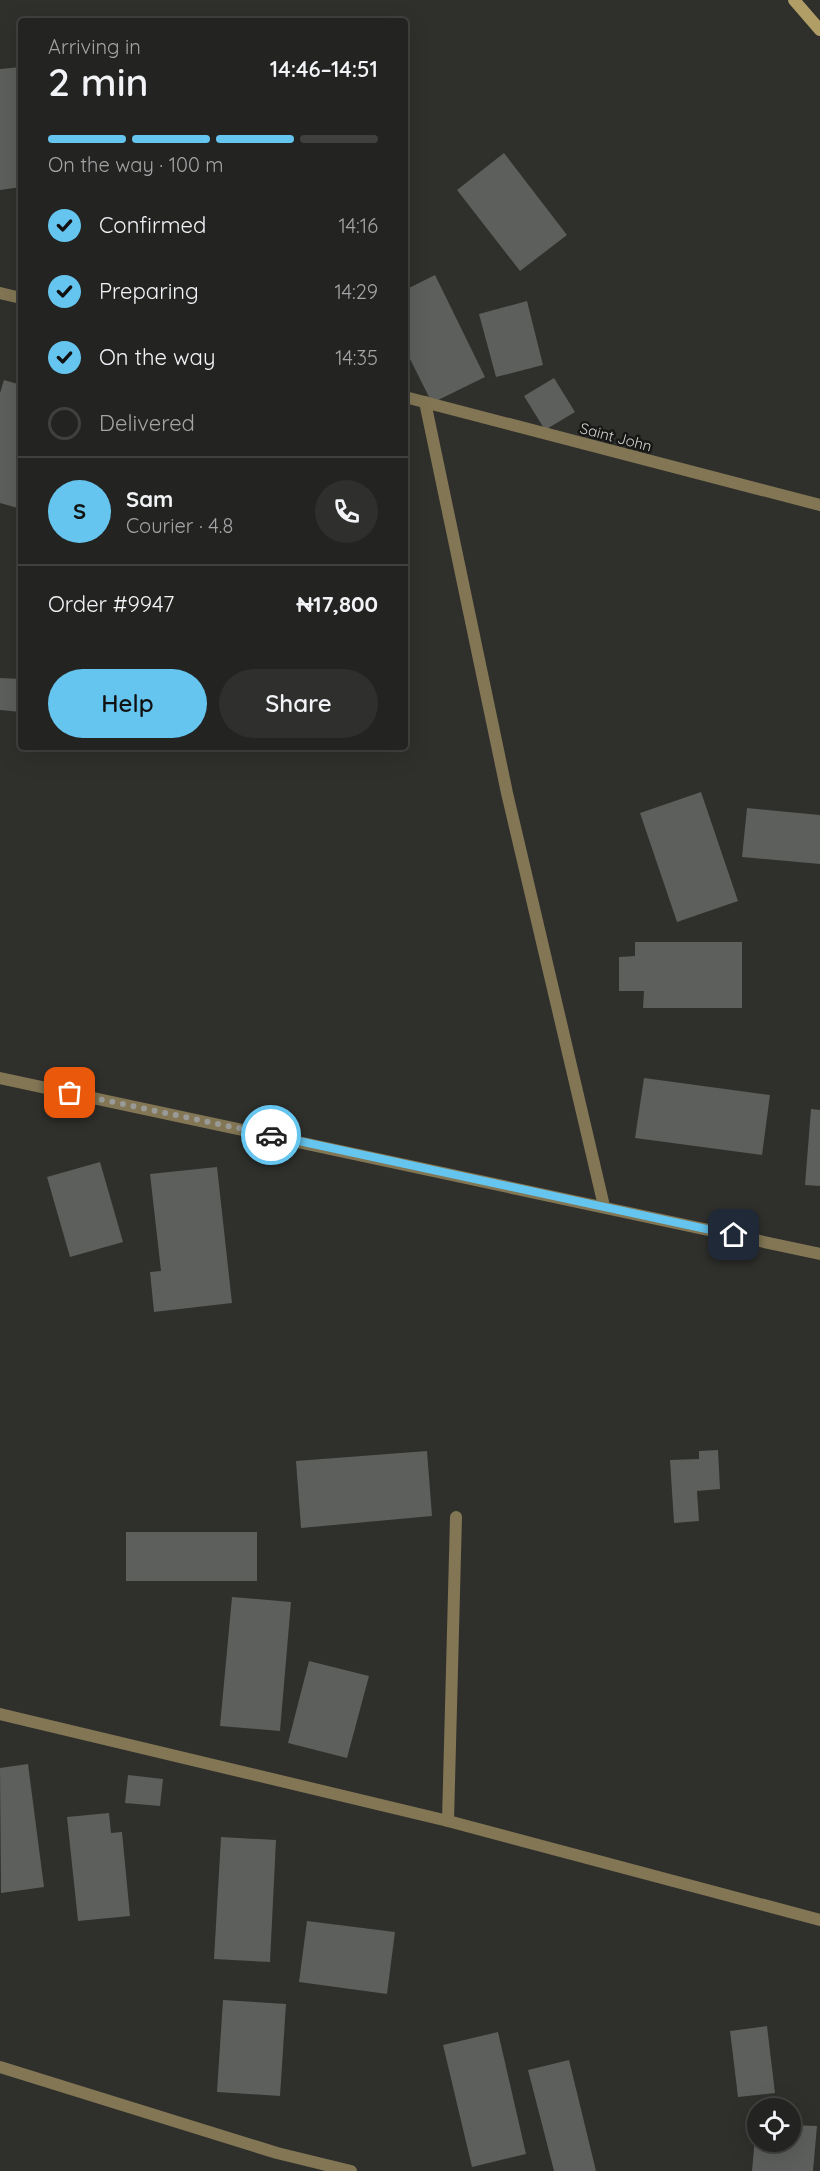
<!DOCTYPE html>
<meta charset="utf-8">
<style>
body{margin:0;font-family:Quicksand,sans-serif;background:#2f2f2e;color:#f1f3f6;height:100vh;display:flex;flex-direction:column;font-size:22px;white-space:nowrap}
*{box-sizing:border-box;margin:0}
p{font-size:20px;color:#a3a4a5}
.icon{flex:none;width:33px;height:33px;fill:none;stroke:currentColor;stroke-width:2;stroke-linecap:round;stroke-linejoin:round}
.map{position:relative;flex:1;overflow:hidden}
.panel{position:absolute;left:18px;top:18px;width:390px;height:732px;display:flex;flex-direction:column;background:#232321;border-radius:6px;box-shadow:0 6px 24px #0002,0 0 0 2px #40403f}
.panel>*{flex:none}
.buttons{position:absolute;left:747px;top:2098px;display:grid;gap:12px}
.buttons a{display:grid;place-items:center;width:54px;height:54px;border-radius:50%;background:#232321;box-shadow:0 6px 24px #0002,0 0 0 2px #40403f;font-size:30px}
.pin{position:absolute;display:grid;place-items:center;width:51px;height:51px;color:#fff;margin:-26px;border-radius:12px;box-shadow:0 3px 9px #0006}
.courier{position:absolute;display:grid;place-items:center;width:60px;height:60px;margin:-30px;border:4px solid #65c5ee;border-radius:50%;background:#fff;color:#222;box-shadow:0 2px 8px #0007}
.headline em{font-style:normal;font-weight:600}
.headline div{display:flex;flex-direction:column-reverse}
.headline{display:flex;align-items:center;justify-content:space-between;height:102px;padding:0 30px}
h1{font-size:39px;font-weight:600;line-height:45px}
.bar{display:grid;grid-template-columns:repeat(4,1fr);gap:9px 6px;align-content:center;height:72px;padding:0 30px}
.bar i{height:8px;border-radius:4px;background:#40403f}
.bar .on{background:#65c5ee}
.bar p{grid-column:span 4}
.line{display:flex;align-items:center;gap:15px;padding:0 30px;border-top:2px solid #40403f}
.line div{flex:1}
.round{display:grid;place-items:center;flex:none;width:63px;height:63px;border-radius:32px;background:#2f2f2e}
ol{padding:0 30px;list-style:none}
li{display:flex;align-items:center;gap:18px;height:66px}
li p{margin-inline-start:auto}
li .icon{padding:6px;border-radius:50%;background:#65c5ee;color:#111;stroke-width:4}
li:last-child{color:#a3a4a5}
li i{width:33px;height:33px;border:3px solid #40403f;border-radius:50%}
.button{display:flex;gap:12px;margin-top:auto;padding:12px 30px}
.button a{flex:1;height:69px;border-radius:36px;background:#65c5ee;color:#111;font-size:24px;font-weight:600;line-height:69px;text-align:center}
.button a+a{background:#2f2f2e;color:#f1f3f6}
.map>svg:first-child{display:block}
</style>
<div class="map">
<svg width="820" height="2171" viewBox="0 0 820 2171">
<rect width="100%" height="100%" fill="#2f2f2c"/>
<g fill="#5c5f5c">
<polygon points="21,67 21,187 0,190 0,69"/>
<polygon points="504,153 567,235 520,271 457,190"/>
<polygon points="435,275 485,377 432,403 405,349 405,290"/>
<polygon points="527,301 543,365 496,377 479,314"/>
<polygon points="554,378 575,412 545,430 524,396"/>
<polygon points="4,380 21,385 21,509 0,503 0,393"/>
<polygon points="0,678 21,679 21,712 0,710"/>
<polygon points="701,792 738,901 677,922 640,813"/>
<polygon points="747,808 820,815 820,864 742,857"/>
<polygon points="635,942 742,942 742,1008 643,1008 644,991 619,991 619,957 635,956"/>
<polygon points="644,1078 770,1095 762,1155 635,1138"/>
<polygon points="811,1109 820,1110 820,1186 805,1185"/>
<polygon points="100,1162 123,1242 70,1257 47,1177"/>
<polygon points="217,1167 232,1303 154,1312 150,1272 161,1271 150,1174"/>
<polygon points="718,1450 720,1489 697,1491 699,1521 674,1523 670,1460 699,1459 699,1451"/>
<polygon points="427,1451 432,1516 301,1528 296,1461"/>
<rect x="126" y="1532" width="131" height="49"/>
<polygon points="232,1597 291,1602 280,1731 220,1726"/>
<polygon points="309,1661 369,1676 347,1758 288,1743"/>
<polygon points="28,1764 44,1887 1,1893 0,1768"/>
<polygon points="128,1775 163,1779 160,1806 125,1803"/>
<polygon points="109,1813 111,1833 122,1832 130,1916 78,1921 67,1817"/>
<polygon points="221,1837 276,1840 270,1962 214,1959"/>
<polygon points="307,1921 395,1932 387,1994 299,1982"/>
<polygon points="223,2000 286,2004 280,2096 217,2092"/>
<polygon points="767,2026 775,2093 738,2097 730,2031"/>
<polygon points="498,2032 526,2154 472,2167 443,2045"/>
<polygon points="569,2060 596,2171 554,2171 528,2070"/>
<polygon points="790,2125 817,2126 813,2171 752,2171 756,2126 758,2142 790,2142"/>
</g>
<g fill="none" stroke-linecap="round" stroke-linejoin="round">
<g stroke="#827654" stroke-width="12">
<polyline points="0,293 21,298"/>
<polyline points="405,397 820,505"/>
<polyline points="425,402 507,793 604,1206"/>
<polyline points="0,1078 820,1254"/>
<polyline points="0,1714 448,1821 820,1920"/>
<polyline points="448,1821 456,1517"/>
<polyline points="0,2067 277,2153 351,2171"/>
</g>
<polyline stroke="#b19e66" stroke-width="12" points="794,0 820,30"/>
</g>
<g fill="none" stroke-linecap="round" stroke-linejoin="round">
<polyline stroke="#999997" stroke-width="6" stroke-dasharray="0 10.8" points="70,1093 271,1135"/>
<polyline stroke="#65c5ee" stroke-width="8" points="271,1135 734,1235"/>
</g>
<g text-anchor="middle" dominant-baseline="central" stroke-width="5" stroke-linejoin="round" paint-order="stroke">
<g font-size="15" fill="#d2d2d0" stroke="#171716">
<text transform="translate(616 437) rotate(15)">Saint John</text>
</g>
</g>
</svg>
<div class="buttons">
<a><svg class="icon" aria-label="locate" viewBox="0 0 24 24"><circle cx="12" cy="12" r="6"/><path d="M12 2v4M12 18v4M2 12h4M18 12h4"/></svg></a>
</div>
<div class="pin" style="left:70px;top:1093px;background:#ea580c"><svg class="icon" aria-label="bag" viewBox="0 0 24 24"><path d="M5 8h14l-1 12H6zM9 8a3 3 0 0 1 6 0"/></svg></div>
<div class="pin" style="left:734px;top:1235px;background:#1f2937"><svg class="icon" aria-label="home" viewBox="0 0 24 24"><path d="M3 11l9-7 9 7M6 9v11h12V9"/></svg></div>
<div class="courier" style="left:271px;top:1135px"><svg class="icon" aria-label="car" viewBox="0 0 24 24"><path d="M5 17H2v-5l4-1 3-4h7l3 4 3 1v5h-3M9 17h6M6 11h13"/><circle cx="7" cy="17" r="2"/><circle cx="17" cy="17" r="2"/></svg></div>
<section class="panel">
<div class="headline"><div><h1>2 min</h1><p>Arriving in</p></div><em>14:46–14:51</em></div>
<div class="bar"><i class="on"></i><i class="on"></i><i class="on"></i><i></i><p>On the way · 100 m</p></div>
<ol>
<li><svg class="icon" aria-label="check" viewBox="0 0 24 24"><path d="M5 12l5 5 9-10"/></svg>Confirmed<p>14:16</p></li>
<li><svg class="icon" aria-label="check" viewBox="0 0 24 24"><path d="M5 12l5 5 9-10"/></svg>Preparing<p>14:29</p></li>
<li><svg class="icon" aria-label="check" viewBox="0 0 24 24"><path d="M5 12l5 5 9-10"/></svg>On the way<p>14:35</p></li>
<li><i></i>Delivered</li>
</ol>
<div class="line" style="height:108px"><b class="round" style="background:#65c5ee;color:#111">S</b><div><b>Sam</b><p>Courier · 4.8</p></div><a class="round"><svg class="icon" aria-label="phone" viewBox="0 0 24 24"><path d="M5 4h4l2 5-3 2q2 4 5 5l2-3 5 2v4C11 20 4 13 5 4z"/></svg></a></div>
<div class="line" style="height:78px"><div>Order #9947</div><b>₦17,800</b></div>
<div class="button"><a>Help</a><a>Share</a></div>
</section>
</div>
